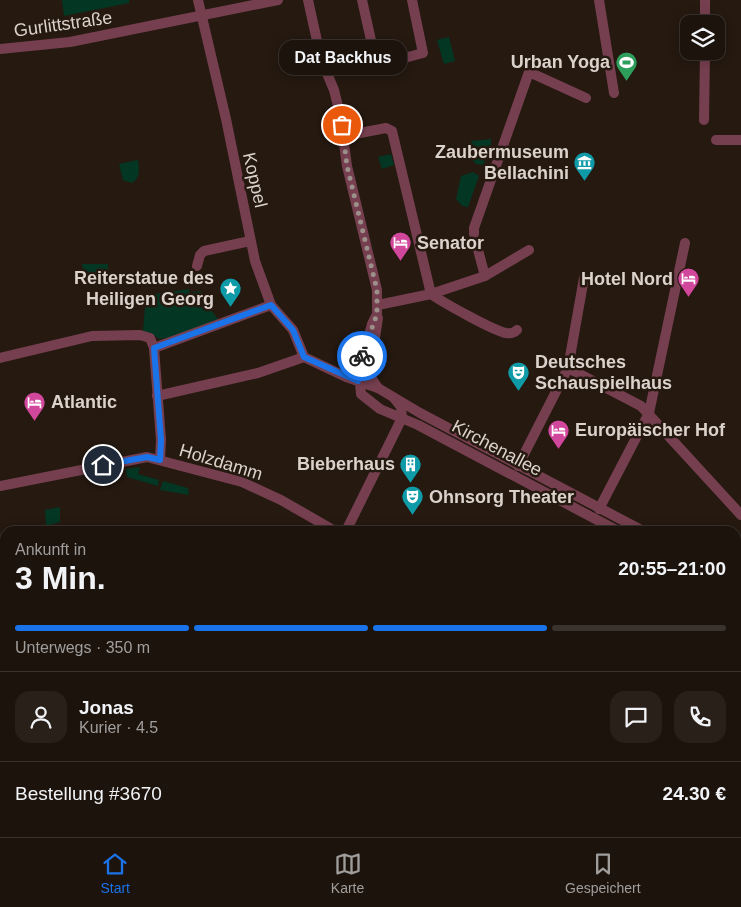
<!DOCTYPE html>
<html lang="de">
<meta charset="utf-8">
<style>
body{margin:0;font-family:Helvetica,sans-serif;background:#29201a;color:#f1f3f6;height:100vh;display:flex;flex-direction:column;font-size:19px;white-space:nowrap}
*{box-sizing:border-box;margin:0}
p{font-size:16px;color:#a09e9d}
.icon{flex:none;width:28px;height:28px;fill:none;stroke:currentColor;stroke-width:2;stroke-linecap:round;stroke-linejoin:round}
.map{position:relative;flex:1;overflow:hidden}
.panel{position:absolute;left:0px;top:526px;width:741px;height:311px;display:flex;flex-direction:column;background:#1c130c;border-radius:15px 15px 0 0;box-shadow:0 2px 12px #0003,0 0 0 1px #3a322d}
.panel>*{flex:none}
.fabs{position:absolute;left:680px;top:15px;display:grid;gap:10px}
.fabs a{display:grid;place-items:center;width:45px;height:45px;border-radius:10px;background:#1c130c;box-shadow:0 2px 12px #0003,0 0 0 1px #3a322d;font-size:25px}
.pin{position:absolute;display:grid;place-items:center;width:42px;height:42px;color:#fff;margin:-21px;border:2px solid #fff;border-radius:50%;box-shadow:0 1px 5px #0007}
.courier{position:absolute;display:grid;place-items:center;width:50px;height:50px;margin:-25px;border:4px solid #1a73e8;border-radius:50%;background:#fff;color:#222;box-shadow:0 1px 6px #0007}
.bubble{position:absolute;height:35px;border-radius:15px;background:#1c130c;box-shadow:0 2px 12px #0003,0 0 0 1px #3a322d;font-size:16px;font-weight:700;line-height:35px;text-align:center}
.summary em{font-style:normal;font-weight:700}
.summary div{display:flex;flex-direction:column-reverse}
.summary{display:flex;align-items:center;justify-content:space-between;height:85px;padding:0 15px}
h1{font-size:32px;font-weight:700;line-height:38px}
.bar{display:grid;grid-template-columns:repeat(4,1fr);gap:8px 5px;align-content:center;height:60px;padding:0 15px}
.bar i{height:6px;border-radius:4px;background:#3a322d}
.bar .active{background:#1a73e8}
.bar p{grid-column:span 4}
.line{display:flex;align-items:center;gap:12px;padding:0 15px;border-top:1px solid #3a322d}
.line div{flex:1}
.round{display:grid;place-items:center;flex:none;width:52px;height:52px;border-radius:15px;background:#29201a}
.dock{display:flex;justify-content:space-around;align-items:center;height:70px;border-top:1px solid #3a322d;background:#1c130c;font-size:14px;color:#a09e9d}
.dock a{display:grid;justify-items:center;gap:2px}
.dock .active{color:#1a73e8}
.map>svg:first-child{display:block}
</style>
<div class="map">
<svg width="741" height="837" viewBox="0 0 741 837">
<rect width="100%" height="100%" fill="#251910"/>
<g fill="#043624">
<polygon points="62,0 129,0 129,3 64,16"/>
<polygon points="449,37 455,61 444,64 437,40"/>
<polygon points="491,139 491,147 483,165 476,164 470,158 471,141"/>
<polygon points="391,154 394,165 382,169 378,157"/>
<path d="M138 160C139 170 141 177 132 183L123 180 119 164Z"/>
<polygon points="473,172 479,176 468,207 462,206 456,199 461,176"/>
<polygon points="82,264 108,264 108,286 86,286"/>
<polygon points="189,289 190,293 200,291 211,299 210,309 218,319 179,336 159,339 151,333 143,331 145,307 154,294"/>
<polygon points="140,467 138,474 159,480 158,486 127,477 126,469"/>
<polygon points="163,481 188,488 189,495 160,490"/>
<polygon points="60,507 60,522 46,526 45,510"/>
</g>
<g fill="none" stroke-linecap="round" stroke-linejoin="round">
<g stroke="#763f50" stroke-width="10">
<polyline points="198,0 226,119 255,261 271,305 293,330 304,357"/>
<polyline points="308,0 321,59 334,90 340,114 347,166 377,290 377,314 372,324 359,372 361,394 380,409 418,425 618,531"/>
<polyline points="362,0 375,58 382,64 423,53 412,0"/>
<polyline points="599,0 614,93"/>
<polyline points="705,24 705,0"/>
<polyline points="0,49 70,42 278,0"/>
<polyline points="704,120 705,51"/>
<path d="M344 136 386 128 392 131 431 294C442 302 494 331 506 333 511 334 514 333 517 330"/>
<polyline points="716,140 741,140"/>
<polyline points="474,234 474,228 529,72 586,98"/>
<polyline points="478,250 485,276"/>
<polyline points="197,266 200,255 204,251 250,241"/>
<polyline points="378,305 431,294 485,276 529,250"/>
<polyline points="378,318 370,371 372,379 378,388"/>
<polyline points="154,348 271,305"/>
<polyline points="304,357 346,377 378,388 420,413 643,531"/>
<polyline points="0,358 92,336 140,335 150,338 154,348 161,440 160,460"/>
<polyline points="568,368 641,406 741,515"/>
<polyline points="157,396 258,373 304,357"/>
<polyline points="518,466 568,368 584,278"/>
<polyline points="0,486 147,457 242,482 281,500 335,531"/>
<polyline points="599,509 649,413 685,243"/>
<polyline points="346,531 402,418 401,407 394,398"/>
<polyline points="736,555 741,547"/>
<polyline points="736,582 741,584"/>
<polyline points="736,594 741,597"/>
<polyline points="57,832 57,837"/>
<polyline points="173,832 173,837"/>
<polyline points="289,832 289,837"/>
<polyline points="300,832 300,837"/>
</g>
<g stroke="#d05e84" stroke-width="12">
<polyline points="739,667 738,655 741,647"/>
<polyline points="0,800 5,799"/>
<polyline points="0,817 5,816"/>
<polyline points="631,832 639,837"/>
<polyline points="666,832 675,837"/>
<polyline points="0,837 23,832"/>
</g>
<g stroke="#afa59e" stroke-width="1">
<polyline points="0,638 5,635"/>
<polyline points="736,675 741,677"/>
<polyline points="736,692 741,694"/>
</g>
<g stroke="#afa59e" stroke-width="2.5" stroke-dasharray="2.5 5" stroke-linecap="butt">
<polyline points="0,658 5,656"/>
<polyline points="0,668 5,667"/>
<polyline points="736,701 741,703"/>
<polyline points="736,715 741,717"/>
<polyline points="736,725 741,727"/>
<polyline points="736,744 741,745"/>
<polyline points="736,774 741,777"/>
<polyline points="736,795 741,798"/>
<polyline points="736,807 741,809"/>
<polyline points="736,824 741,827"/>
</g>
</g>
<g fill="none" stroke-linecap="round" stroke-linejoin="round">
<polyline stroke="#9b918a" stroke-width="5" stroke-dasharray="0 9" points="342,125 347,166 377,290 377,314 362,356"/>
<polyline stroke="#1a73e8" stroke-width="6" points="103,465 147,457 160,460 161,440 154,348 271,305 293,330 304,357 358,381 362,356"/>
</g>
<defs>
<symbol id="stadium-pin" viewBox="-11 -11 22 30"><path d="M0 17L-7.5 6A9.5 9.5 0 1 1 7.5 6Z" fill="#2e9e5b" stroke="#251910"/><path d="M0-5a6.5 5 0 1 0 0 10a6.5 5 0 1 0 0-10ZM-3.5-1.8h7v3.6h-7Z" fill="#fff"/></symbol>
<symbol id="museum-pin" viewBox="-11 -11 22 30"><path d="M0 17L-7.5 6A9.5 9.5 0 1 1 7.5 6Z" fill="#0f9aa8" stroke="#251910"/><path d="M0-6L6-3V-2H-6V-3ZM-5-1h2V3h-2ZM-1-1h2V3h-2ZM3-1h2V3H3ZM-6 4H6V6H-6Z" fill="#fff"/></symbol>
<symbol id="hotel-pin" viewBox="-11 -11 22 30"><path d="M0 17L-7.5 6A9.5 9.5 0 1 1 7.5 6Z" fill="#d1479c" stroke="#251910"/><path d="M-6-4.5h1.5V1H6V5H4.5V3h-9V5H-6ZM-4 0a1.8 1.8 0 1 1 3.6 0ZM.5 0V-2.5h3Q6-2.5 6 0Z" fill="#fff"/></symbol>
<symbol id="sight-pin" viewBox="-11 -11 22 30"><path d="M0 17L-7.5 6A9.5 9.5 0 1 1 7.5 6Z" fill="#0f9aa8" stroke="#251910"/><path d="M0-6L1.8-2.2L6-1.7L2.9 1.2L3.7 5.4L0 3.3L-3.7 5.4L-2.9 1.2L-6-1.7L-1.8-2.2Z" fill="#fff"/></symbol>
<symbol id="theatre-pin" viewBox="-11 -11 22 30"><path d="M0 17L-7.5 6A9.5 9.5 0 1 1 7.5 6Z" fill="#0f9aa8" stroke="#251910"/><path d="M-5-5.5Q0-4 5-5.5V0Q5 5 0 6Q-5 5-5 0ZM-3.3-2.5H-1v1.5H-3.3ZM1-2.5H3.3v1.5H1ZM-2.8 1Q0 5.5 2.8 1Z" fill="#fff"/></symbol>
<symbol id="building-pin" viewBox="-11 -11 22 30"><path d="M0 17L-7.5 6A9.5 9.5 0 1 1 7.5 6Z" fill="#0f9aa8" stroke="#251910"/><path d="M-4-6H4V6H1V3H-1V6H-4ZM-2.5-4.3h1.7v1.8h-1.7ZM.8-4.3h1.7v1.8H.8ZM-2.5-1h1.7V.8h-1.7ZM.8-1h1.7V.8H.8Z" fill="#fff"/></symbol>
</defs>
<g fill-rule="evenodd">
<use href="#stadium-pin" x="614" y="50" width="25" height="34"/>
<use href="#museum-pin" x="572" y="150" width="25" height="34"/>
<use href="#hotel-pin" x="388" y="230" width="25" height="34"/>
<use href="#hotel-pin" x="676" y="266" width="25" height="34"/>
<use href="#sight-pin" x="218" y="276" width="25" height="34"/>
<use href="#theatre-pin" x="506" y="360" width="25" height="34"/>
<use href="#hotel-pin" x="22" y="390" width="25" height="34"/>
<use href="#hotel-pin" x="546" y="418" width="25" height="34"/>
<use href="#building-pin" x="398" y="452" width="25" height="34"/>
<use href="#theatre-pin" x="400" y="484" width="25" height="34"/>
</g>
<g text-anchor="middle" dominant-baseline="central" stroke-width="5" stroke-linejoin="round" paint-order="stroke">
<g font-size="18" fill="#dbd2cc" stroke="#251910">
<text transform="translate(63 24) rotate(-8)">Gurlittstraße</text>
<text transform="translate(255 180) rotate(77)">Koppel</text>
<text transform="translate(497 448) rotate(28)">Kirchenallee</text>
<text transform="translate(221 462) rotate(17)">Holzdamm</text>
</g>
<g font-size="18" font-weight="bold" fill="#dbd2cc" stroke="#251910" text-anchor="end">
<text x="610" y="62">Urban Yoga</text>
<text x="569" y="152">Zaubermuseum<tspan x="569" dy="21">Bellachini</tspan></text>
<text x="417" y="243" text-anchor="start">Senator</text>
<text x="214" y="278">Reiterstatue des<tspan x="214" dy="21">Heiligen Georg</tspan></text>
<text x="673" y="279">Hotel Nord</text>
<text x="535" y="362" text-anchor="start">Deutsches<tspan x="535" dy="21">Schauspielhaus</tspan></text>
<text x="51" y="402" text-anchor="start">Atlantic</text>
<text x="575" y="430" text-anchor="start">Europäischer Hof</text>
<text x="395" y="464">Bieberhaus</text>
<text x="429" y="497" text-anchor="start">Ohnsorg Theater</text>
</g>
</g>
</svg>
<div class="fabs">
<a><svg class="icon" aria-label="layers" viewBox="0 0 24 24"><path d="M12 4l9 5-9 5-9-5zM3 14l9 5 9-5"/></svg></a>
</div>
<div class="pin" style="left:342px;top:125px;background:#ea580c"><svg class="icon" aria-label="bag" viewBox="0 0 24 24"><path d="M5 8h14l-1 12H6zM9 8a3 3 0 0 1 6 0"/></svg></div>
<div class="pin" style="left:103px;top:465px;background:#1f2937"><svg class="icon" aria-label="home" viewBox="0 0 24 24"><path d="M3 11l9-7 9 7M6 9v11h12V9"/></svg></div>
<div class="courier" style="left:362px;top:356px"><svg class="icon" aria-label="bike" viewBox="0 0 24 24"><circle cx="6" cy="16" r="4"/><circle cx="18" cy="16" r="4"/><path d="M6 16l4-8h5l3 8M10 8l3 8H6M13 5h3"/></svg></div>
<div class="bubble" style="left:279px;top:40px;width:128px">Dat Backhus</div>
<section class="panel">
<div class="summary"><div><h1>3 Min.</h1><p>Ankunft in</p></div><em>20:55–21:00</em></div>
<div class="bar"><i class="active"></i><i class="active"></i><i class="active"></i><i></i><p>Unterwegs · 350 m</p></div>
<div class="line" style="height:90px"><a class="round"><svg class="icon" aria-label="person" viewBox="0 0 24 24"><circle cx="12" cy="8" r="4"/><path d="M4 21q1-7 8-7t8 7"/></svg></a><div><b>Jonas</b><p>Kurier · 4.5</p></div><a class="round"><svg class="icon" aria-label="chat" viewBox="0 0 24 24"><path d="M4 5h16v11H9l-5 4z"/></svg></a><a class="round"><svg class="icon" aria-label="phone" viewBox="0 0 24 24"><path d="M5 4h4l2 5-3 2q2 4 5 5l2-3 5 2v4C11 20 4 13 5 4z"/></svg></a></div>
<div class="line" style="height:65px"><div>Bestellung #3670</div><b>24.30 €</b></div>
</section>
</div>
<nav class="dock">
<a class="active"><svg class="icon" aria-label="home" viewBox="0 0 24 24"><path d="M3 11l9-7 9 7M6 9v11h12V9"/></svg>Start</a>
<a><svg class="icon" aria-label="map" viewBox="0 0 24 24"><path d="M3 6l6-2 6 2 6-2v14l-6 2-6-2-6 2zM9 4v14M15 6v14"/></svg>Karte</a>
<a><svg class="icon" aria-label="saved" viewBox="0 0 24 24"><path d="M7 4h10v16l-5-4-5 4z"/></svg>Gespeichert</a>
</nav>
